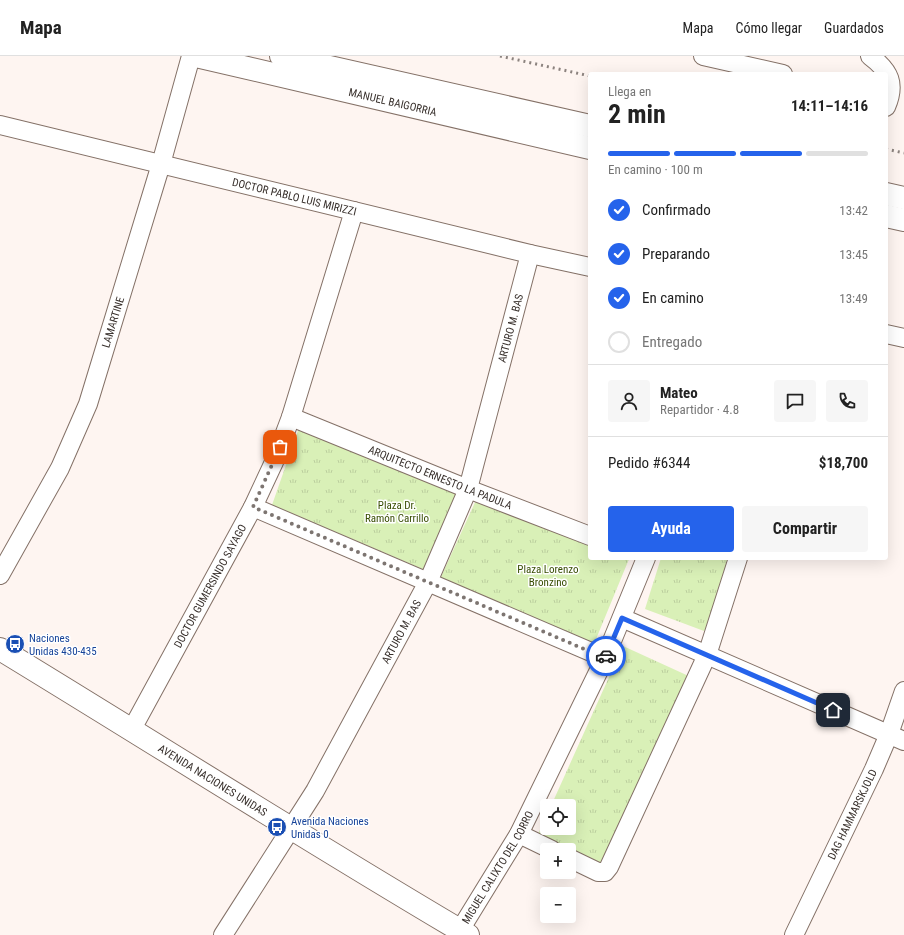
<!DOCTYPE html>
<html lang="es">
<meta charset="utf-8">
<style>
body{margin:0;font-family:"Roboto Condensed",sans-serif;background:#f6f6f6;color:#222;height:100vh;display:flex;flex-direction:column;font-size:15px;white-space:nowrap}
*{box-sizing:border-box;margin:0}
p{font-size:13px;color:#767676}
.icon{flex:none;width:22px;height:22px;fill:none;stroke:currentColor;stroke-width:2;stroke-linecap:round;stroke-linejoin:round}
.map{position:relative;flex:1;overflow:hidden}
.sheet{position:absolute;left:588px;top:16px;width:300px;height:488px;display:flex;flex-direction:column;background:#fff;border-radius:4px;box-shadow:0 4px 16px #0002}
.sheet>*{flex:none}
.controls{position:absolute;left:540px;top:743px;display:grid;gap:8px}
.controls a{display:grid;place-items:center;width:36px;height:36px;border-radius:4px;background:#fff;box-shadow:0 4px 16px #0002;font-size:20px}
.pin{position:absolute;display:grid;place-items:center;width:34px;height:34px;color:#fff;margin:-17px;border-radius:8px;box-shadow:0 2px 6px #0006}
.courier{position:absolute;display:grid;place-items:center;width:40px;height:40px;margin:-20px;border:3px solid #2563eb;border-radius:50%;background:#fff;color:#222;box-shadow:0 1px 5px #0007}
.summary em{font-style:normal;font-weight:700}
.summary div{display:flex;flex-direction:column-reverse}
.summary{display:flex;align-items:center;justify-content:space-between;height:68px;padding:0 20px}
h1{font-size:26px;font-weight:700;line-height:30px}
.bar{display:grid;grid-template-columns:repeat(4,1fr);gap:6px 4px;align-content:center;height:48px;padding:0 20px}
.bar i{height:5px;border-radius:3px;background:#e0e0e0}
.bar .active{background:#2563eb}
.bar p{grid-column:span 4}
.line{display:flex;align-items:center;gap:10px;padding:0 20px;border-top:1px solid #e0e0e0}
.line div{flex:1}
.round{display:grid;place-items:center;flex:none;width:42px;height:42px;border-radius:4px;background:#f6f6f6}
ol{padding:0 20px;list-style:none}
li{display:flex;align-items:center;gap:12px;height:44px}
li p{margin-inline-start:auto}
li .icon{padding:4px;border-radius:50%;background:#2563eb;color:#fff;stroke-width:4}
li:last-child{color:#767676}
li i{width:22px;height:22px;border:2px solid #e0e0e0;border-radius:50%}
.primary-button{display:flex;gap:8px;margin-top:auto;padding:8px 20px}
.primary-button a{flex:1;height:46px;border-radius:4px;background:#2563eb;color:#fff;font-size:16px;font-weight:700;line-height:46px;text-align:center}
.primary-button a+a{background:#f6f6f6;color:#222}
header{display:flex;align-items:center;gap:24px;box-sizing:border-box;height:56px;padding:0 20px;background:#fff;border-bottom:1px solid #e0e0e0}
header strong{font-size:19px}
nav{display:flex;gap:22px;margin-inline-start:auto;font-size:14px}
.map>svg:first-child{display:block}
</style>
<header>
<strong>Mapa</strong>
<nav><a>Mapa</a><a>Cómo llegar</a><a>Guardados</a></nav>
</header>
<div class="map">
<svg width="904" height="879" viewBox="0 0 904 879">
<defs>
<pattern id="grass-tufts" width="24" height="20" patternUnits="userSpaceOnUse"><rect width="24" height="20" fill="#d9f0b7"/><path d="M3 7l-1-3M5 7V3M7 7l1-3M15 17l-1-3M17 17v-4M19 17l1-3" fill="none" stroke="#bbce9e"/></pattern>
</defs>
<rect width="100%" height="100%" fill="#fef5f1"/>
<g fill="url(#grass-tufts)">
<polygon points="300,369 460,435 425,514 272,449"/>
<polygon points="477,442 590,487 590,502 629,503 594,588 440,523"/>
<polygon points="661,502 731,502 710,568 704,575 645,553"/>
<polygon points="623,590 693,622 605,814 569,794 561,794 536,783 547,758 547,772 569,772 569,750 551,750"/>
</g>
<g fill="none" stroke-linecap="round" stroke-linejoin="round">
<defs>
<g id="street">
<polyline points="703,0 783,18"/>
<path d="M870 0C890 15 896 28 886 51"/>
<path id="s1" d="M0 69 530 198 590 211"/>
<polyline points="886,278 904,282"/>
<path id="s2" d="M291 361 468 433 590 480"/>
<polyline points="253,451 605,602"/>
<path id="s3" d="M0 519 60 412 88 348 161 108 191 0"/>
<polyline points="622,562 904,685"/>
<path id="s4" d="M132 673 253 451 274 406 291 361 354 155"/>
<polyline points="519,778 552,794"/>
<polyline points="569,802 598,816 605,816 609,811 707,599 738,502"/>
<path id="s5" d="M223 879 315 735 428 526 468 433 474 410 530 198"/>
<path id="s6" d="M457 879 519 778 605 602 646 502"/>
<path id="s7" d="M794 879 874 713 889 678 904 635"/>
</g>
<g id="secondary">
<path id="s8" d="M196 0 590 92"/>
<polyline points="281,0 590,70"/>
<polyline points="886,138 904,142"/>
<polyline points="886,160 904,164"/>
<path id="s9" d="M0 593C156 688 310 786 468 879"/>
</g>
</defs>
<use href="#street" stroke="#847167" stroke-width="20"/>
<use href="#secondary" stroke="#847167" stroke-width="24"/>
<use href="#street" stroke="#fff" stroke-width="18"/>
<use href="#secondary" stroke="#fff" stroke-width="22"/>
<g stroke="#8c837f" stroke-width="3" stroke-dasharray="2 4" stroke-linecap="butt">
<polyline points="500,0 590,20"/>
<polyline points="886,93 904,97"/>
</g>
</g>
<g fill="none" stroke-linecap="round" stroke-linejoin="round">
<polyline stroke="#7d7571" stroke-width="4" stroke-dasharray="0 7.2" points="280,391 253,451 605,602 606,600"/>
<polyline stroke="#2563eb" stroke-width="5" points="606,600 622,562 833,654"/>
</g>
<defs>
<symbol id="bus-disc" viewBox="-11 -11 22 22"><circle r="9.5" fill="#1a4fb4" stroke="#fff"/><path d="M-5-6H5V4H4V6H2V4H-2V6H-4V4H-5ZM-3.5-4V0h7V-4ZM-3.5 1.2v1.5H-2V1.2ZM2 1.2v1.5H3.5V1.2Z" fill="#fff"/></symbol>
</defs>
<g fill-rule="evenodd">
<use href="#bus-disc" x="4" y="577" width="22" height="22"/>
<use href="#bus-disc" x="266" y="760" width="22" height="22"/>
</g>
<g text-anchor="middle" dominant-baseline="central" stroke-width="3" stroke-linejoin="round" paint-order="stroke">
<g font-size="11" fill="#38302c" stroke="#fff">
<text stroke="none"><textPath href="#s8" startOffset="202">MANUEL BAIGORRIA</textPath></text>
<text stroke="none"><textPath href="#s1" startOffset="303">DOCTOR PABLO LUIS MIRIZZI</textPath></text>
<text stroke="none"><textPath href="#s3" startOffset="278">LAMARTINE</textPath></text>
<text stroke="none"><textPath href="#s5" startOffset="676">ARTURO M. BAS</textPath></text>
<text stroke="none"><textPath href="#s2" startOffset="161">ARQUITECTO ERNESTO LA PADULA</textPath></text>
<text stroke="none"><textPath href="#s4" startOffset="163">DOCTOR GUMERSINDO SAYAGO</textPath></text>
<text stroke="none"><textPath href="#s5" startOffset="352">ARTURO M. BAS</textPath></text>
<text stroke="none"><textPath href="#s9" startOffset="250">AVENIDA NACIONES UNIDAS</textPath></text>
<text stroke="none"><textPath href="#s7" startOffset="134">DAG HAMMARSKJOLD</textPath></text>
<text stroke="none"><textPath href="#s6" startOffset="79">MIGUEL CALIXTO DEL CORRO</textPath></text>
</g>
<g font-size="11" fill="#384d03" stroke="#fff">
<text x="397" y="449">Plaza Dr.<tspan x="397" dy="13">Ramón Carrillo</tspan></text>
<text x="548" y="513">Plaza Lorenzo<tspan x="548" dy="13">Bronzino</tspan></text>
</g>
<g font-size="11" fill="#164399" stroke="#fff" text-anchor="start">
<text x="29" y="582">Naciones<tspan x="29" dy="13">Unidas 430-435</tspan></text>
<text x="291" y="765">Avenida Naciones<tspan x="291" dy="13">Unidas 0</tspan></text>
</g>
</g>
</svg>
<div class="controls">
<a><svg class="icon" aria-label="locate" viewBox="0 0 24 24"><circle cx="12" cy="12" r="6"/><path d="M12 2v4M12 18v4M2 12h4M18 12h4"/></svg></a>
<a>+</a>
<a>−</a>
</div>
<div class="pin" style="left:280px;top:391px;background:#ea580c"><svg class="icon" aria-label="bag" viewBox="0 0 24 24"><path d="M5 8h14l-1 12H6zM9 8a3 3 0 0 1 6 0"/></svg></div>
<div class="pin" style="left:833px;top:654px;background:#1f2937"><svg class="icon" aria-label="home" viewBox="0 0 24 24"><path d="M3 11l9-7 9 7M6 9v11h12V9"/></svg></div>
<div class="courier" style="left:606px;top:600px"><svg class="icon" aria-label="car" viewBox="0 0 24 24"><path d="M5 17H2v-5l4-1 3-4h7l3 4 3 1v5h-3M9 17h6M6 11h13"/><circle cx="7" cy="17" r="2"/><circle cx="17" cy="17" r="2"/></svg></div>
<section class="sheet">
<div class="summary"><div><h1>2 min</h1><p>Llega en</p></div><em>14:11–14:16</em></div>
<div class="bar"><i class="active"></i><i class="active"></i><i class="active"></i><i></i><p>En camino · 100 m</p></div>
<ol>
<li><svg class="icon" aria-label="check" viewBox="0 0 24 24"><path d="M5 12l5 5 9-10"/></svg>Confirmado<p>13:42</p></li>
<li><svg class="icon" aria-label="check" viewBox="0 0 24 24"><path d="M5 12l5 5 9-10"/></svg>Preparando<p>13:45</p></li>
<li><svg class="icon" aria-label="check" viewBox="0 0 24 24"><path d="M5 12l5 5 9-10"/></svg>En camino<p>13:49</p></li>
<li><i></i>Entregado</li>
</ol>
<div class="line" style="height:72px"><a class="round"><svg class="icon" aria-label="person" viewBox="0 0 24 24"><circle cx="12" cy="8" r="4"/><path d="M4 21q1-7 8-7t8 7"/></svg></a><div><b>Mateo</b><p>Repartidor · 4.8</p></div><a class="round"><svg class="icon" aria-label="chat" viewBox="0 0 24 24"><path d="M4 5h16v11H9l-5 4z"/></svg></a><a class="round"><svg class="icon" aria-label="phone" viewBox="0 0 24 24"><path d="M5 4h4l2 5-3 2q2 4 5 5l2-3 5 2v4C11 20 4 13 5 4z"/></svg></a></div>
<div class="line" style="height:52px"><div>Pedido #6344</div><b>$18,700</b></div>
<div class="primary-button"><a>Ayuda</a><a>Compartir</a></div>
</section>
</div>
